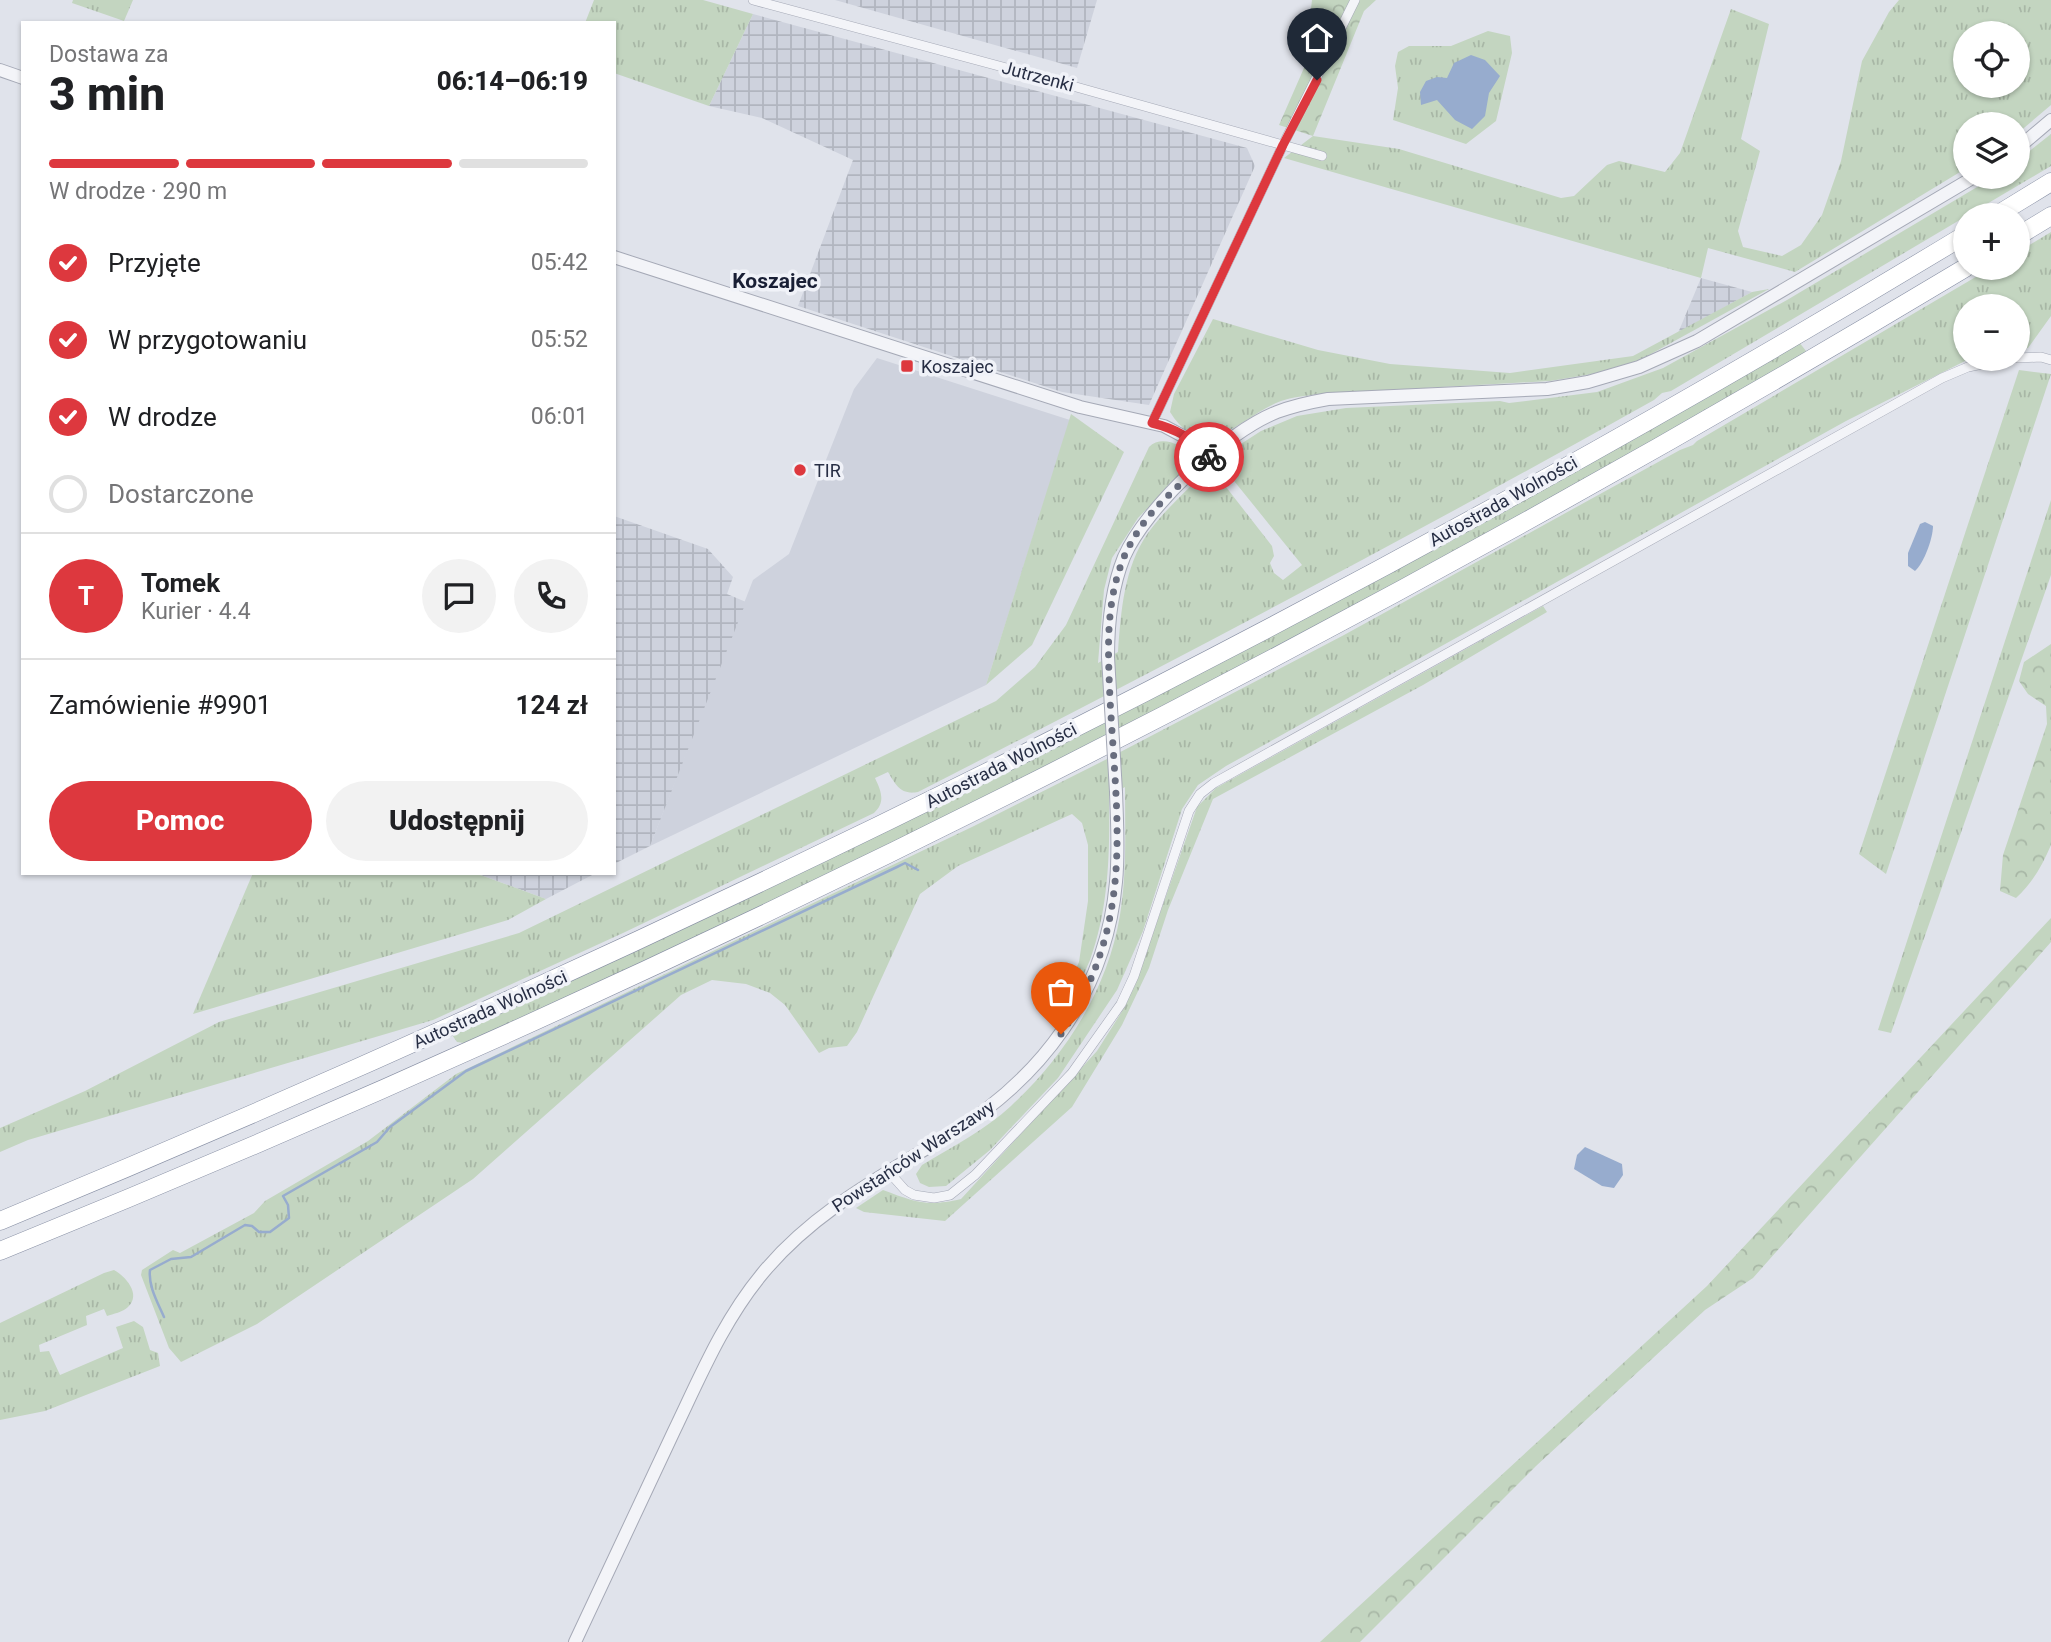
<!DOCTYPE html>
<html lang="pl">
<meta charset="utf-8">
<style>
body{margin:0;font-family:Roboto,sans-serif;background:#f2f2f2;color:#202124;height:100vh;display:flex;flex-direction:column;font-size:26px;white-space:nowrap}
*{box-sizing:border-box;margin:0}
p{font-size:23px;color:#757577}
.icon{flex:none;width:38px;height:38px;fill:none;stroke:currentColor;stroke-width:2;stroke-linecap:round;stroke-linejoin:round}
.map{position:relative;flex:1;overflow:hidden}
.panel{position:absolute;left:21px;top:21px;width:595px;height:854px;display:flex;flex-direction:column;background:#fff;border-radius:0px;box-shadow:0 2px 5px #0004}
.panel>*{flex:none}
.tools{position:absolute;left:1953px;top:21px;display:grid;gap:14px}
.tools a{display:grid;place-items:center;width:77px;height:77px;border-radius:50%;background:#fff;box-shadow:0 2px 5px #0004;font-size:35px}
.pin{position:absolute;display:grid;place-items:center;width:60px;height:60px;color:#fff;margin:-72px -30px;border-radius:50% 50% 50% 0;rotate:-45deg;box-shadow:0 0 7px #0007}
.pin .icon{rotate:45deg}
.courier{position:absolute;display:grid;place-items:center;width:70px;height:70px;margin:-35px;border:5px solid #dd383e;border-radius:50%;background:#fff;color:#222;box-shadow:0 2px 9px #0007}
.summary em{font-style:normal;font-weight:800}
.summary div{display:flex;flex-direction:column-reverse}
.summary{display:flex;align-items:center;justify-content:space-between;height:119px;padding:0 28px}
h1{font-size:46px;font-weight:800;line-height:52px}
.bar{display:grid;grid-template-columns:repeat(4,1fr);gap:10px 7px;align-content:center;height:84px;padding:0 28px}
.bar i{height:9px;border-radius:5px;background:#e0e0e0}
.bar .on{background:#dd383e}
.bar p{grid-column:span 4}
.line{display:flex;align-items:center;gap:18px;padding:0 28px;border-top:2px solid #e0e0e0}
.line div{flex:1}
.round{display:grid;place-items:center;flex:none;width:74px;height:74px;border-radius:37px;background:#f2f2f2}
ol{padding:0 28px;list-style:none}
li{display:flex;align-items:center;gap:21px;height:77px}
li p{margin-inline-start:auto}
li .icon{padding:7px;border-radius:50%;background:#dd383e;color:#fff;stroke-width:4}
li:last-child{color:#757577}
li i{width:38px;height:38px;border:4px solid #e0e0e0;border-radius:50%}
.button{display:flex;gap:14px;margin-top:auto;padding:14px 28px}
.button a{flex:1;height:80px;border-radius:42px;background:#dd383e;color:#fff;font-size:28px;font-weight:800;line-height:80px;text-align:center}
.button a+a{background:#f2f2f2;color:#202124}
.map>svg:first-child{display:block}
</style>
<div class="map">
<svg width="2051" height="1642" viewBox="0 0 2051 1642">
<defs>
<pattern id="industrial-grid" width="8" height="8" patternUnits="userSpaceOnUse" patternTransform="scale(1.75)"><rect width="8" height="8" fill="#ced2dd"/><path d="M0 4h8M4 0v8" fill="none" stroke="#b1b5bf"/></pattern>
<pattern id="grass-tufts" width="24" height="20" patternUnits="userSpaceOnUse" patternTransform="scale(1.75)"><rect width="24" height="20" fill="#c3d5c0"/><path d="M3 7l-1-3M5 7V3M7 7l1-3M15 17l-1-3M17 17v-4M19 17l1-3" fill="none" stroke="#a8b7a6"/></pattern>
<pattern id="forest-crowns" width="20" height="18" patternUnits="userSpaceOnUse" patternTransform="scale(1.75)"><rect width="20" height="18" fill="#c3d5c0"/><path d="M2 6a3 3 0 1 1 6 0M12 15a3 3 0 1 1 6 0" fill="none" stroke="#a8b7a6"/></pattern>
</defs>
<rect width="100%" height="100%" fill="#e0e3eb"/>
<polygon fill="#ced2dd" points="877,358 1070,420 986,685 650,846 753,580 789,554 854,389"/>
<g fill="url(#industrial-grid)">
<polygon points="835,0 1097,0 1077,68"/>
<polygon points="753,14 1247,148 1255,166 1149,405 1062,392 798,306 853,160 762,118 709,106"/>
<polygon points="1701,278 1752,292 1678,333"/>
<polygon points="614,516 708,549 733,577 727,594 746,602 650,846 614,864"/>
<polygon points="475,873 596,873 546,899"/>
</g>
<g fill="url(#grass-tufts)" fill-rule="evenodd">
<polygon points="73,0 133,0 124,21 72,3"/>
<polygon points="594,0 703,0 753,14 709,106 614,73 614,23 585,23"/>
<path d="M1899 0H2051V105L2018 133V124H1965V169L1795 272 1708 248 1701 278 1284 158 1313 136 1399 149 1561 198 1574 196 1607 165 1619 161 1665 172 1680 153 1731 9 1769 24 1741 139 1760 151 1738 231 1743 247 1782 256 1801 245 1822 215 1841 161 1862 61 1889 12ZM1965 33H2018V86H1965Z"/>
<polygon points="1488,31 1510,36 1512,53 1496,121 1466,144 1393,120 1398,88 1395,66 1398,52 1409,46 1451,46"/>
<path d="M2051 134V166L1671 391 1662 393 1654 400C1412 536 1166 665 918 792 900 795 896 785 888 772L875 778C881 791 886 802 874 813L623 933 433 1020 28 1140 0 1152V1128L85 1091 219 1022 519 933 996 701 1035 667 1066 625 1149 447C1161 435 1181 444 1191 455L1184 471 1138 518 1112 558 1104 590 1098 663 1118 652C1121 611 1124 567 1148 533 1163 512 1183 494 1200 477L1212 475 1219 478 1272 546 1274 556 1270 563 1274 573 1283 580 1302 565 1226 471V458L1230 451 1261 431 1297 416 1346 408 1500 401 1509 403 1597 392 1663 368 1787 300 1994 177H2018V160Z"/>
<path d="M2051 232V316L2028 348 2018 350V306H1965V359H1969L1846 421 1226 766 1198 785 1182 809 1143 931 1117 990 1058 1078 990 1150 946 1186 929 1187 920 1183 916 1174 922 1165C952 1147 985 1130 1011 1106 1065 1056 1108 989 1120 915 1127 873 1125 830 1125 787L1109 796C1110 851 1109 908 1090 960 1082 980 1071 1000 1062 1019L1056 1015 1079 962 1088 901V845L1082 823 1072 814 958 866 920 894 857 1032 847 1046 829 1048 819 1053 785 1005 770 993 746 984 712 980 681 995 473 1179 257 1324 181 1362 169 1348 141 1275 142 1270 173 1250 180 1253 254 1213 265 1201 368 1141 456 1074 974 826 1105 760 1344 635 1680 450 1693 445 1697 441 1991 268H2018V252Z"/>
<path d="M1769 289 1640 360 1592 374 1550 381 1318 394C1306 396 1292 397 1281 401 1240 416 1205 468 1170 412L1174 394 1213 319 1318 350 1390 364 1510 373 1633 356 1752 292Z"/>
<polygon points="1799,342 1806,351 1802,356 1398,584 962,810 590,988 464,1043 457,1042 452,1035 649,943"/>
<polygon points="2019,370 2051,374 1886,874 1859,854"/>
<polygon points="1071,414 1124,452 1032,645 986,685"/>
<polygon points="2051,500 2051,575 1891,1033 1878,1030"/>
<path d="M1543 606 1547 612 1423 685 1213 799 1168 910 1149 968 1122 1025 1072 1107 945 1221 864 1212 856 1208 883 1190C915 1202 927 1207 961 1199L1097 1051 1121 1013 1135 985 1197 807 1216 788Z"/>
<polygon points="253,873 475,873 546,899 508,920 193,1014"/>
<path d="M114 1270C125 1276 142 1294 128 1307 123 1312 113 1314 107 1316L104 1309 86 1316 87 1325 39 1345 40 1352 49 1351 60 1375 123 1348 116 1327 134 1321 143 1327 150 1350 158 1353 160 1366 45 1411 0 1420V1323L104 1273Z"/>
</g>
<g fill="url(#forest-crowns)">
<polygon points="1312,0 1376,0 1364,11 1313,136 1279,125 1304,68"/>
<path d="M2051 644V845C2042 866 2033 882 2016 898L2000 891 2003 855 2047 724 2046 706 2028 694 2019 681 2024 662Z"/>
<polygon points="2051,918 2051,942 1753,1278 1705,1310 1536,1466 1360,1642 1320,1642 1707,1286"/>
</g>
<g fill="#97acce">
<polygon points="1471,55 1485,60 1500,76 1489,93 1485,116 1472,129 1455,120 1437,100 1421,105 1420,92 1426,81 1437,77 1447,78 1454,63"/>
<path d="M1925 522 1933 526C1933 538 1924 563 1915 571L1908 566V553L1920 524Z"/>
<polygon points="1585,1147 1622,1164 1623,1175 1614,1188 1602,1186 1574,1169 1577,1155"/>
</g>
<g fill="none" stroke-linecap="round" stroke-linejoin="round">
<path stroke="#97acce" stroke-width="2.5" d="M164 1317C158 1303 148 1286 150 1270L171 1259 191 1257 245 1225 252 1226 259 1232H270L289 1218 288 1205 283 1196 377 1142 390 1127 466 1071 897 867 905 863 918 870"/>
<defs>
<g id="minor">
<polyline points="753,0 1062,83 1322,156"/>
<polyline points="2018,358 2041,357 2051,360"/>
<polyline points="1152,423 1283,145 1355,0"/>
<polyline points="888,1171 905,1190 914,1195 934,1198 950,1195 975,1175 1072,1073 1121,1004 1134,976 1189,811 1200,794 1214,783 1942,378 1968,367 2006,359"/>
</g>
<g id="tertiary">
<polyline points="0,70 23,78"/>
<polyline points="2018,148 2051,120"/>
<polyline points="614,257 1080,407 1164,426 1196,443 1209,457"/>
<path d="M1108 657C1108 623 1111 589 1124 557 1146 507 1226 432 1277 412 1293 406 1311 402 1328 399L1547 389 1588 382 1639 367 1697 341 1974 177"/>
<path d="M575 1642C608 1572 641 1502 674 1431 700 1377 723 1321 762 1274 812 1213 880 1177 947 1136 1041 1079 1106 994 1116 882 1119 852 1117 822 1116 792"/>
</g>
<g id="motorway">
<polyline points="1997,215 2051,182"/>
<polyline points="2018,236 2051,216"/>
<path d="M0 1221C677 940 1338 615 1965 235"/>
<path d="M0 1251C679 976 1337 645 1965 268"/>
</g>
</defs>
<use href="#minor" stroke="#a5a9b6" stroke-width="10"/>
<use href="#tertiary" stroke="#a5a9b6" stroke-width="14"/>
<use href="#motorway" stroke="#868ea3" stroke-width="19"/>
<use href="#minor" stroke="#f3f4f8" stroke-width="9"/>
<use href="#tertiary" stroke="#f3f4f8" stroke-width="12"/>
<use href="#motorway" stroke="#fff" stroke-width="18"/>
<defs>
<polyline id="tertiary-bridge" points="1108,657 1116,792"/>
</defs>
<use href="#tertiary-bridge" stroke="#a5a9b6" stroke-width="14" stroke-linecap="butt"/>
<use href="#tertiary-bridge" stroke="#f3f4f8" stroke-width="12"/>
</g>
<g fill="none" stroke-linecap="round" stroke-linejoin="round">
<path stroke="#686d7e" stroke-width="7" stroke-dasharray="0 12.6" d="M1061 1034C1135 922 1117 825 1110 699 1108 651 1105 603 1124 557 1135 532 1151 511 1171 493 1183 481 1199 469 1209 457"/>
<path stroke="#dd383e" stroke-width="9" d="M1209 457C1196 439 1173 428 1152 423L1283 145 1317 80"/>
</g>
<g fill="#dd383e" stroke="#f0f2f8" stroke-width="2.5">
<rect x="900" y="359" width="14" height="14" rx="3.5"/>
<circle cx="800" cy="470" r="7"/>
</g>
<g text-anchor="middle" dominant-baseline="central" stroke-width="7" stroke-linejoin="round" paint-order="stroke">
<g font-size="18" fill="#272e44" stroke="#f0f2f8">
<text transform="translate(1038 76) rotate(15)">Jutrzenki</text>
<text transform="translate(1503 501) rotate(-29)">Autostrada Wolności</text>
<text transform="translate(1001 765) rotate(-27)">Autostrada Wolności</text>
<text transform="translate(490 1009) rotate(-24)">Autostrada Wolności</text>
<text transform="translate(913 1156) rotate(-33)">Powstańców Warszawy</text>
</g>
<g font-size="18" fill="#272e44" stroke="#f0f2f8" text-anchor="start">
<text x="921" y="366">Koszajec</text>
<text x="814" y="470">TIR</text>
</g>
<g font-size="21" font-weight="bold" fill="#191f35" stroke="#f0f2f8">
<text x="775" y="281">Koszajec</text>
</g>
</g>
</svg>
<div class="tools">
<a><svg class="icon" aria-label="locate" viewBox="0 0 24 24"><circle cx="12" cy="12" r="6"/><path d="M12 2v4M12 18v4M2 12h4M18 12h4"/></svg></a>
<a><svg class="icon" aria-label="layers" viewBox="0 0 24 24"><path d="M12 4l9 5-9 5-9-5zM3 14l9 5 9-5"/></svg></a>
<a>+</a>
<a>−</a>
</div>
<div class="pin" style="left:1061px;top:1034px;background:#ea580c"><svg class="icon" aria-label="bag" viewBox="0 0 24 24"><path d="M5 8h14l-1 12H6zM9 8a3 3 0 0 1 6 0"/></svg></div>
<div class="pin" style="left:1317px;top:80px;background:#1f2937"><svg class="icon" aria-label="home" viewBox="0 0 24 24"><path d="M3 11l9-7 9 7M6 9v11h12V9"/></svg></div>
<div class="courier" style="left:1209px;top:457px"><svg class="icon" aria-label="bike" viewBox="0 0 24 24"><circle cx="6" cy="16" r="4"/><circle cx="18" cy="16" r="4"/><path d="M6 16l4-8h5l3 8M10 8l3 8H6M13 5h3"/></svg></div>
<section class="panel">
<div class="summary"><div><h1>3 min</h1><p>Dostawa za</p></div><em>06:14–06:19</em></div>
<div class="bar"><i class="on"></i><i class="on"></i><i class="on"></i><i></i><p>W drodze · 290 m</p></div>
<ol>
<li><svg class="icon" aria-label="check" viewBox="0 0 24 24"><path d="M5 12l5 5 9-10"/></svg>Przyjęte<p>05:42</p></li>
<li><svg class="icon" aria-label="check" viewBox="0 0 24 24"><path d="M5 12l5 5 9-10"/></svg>W przygotowaniu<p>05:52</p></li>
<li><svg class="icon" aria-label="check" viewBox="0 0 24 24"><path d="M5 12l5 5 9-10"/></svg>W drodze<p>06:01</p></li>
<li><i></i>Dostarczone</li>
</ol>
<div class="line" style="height:126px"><b class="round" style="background:#dd383e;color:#fff">T</b><div><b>Tomek</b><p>Kurier · 4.4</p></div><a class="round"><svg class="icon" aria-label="chat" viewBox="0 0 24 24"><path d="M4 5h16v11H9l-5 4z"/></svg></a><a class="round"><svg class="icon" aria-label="phone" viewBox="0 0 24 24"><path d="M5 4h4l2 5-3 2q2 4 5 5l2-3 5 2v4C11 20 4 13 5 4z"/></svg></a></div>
<div class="line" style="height:91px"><div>Zamówienie #9901</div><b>124 zł</b></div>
<div class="button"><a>Pomoc</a><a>Udostępnij</a></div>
</section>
</div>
